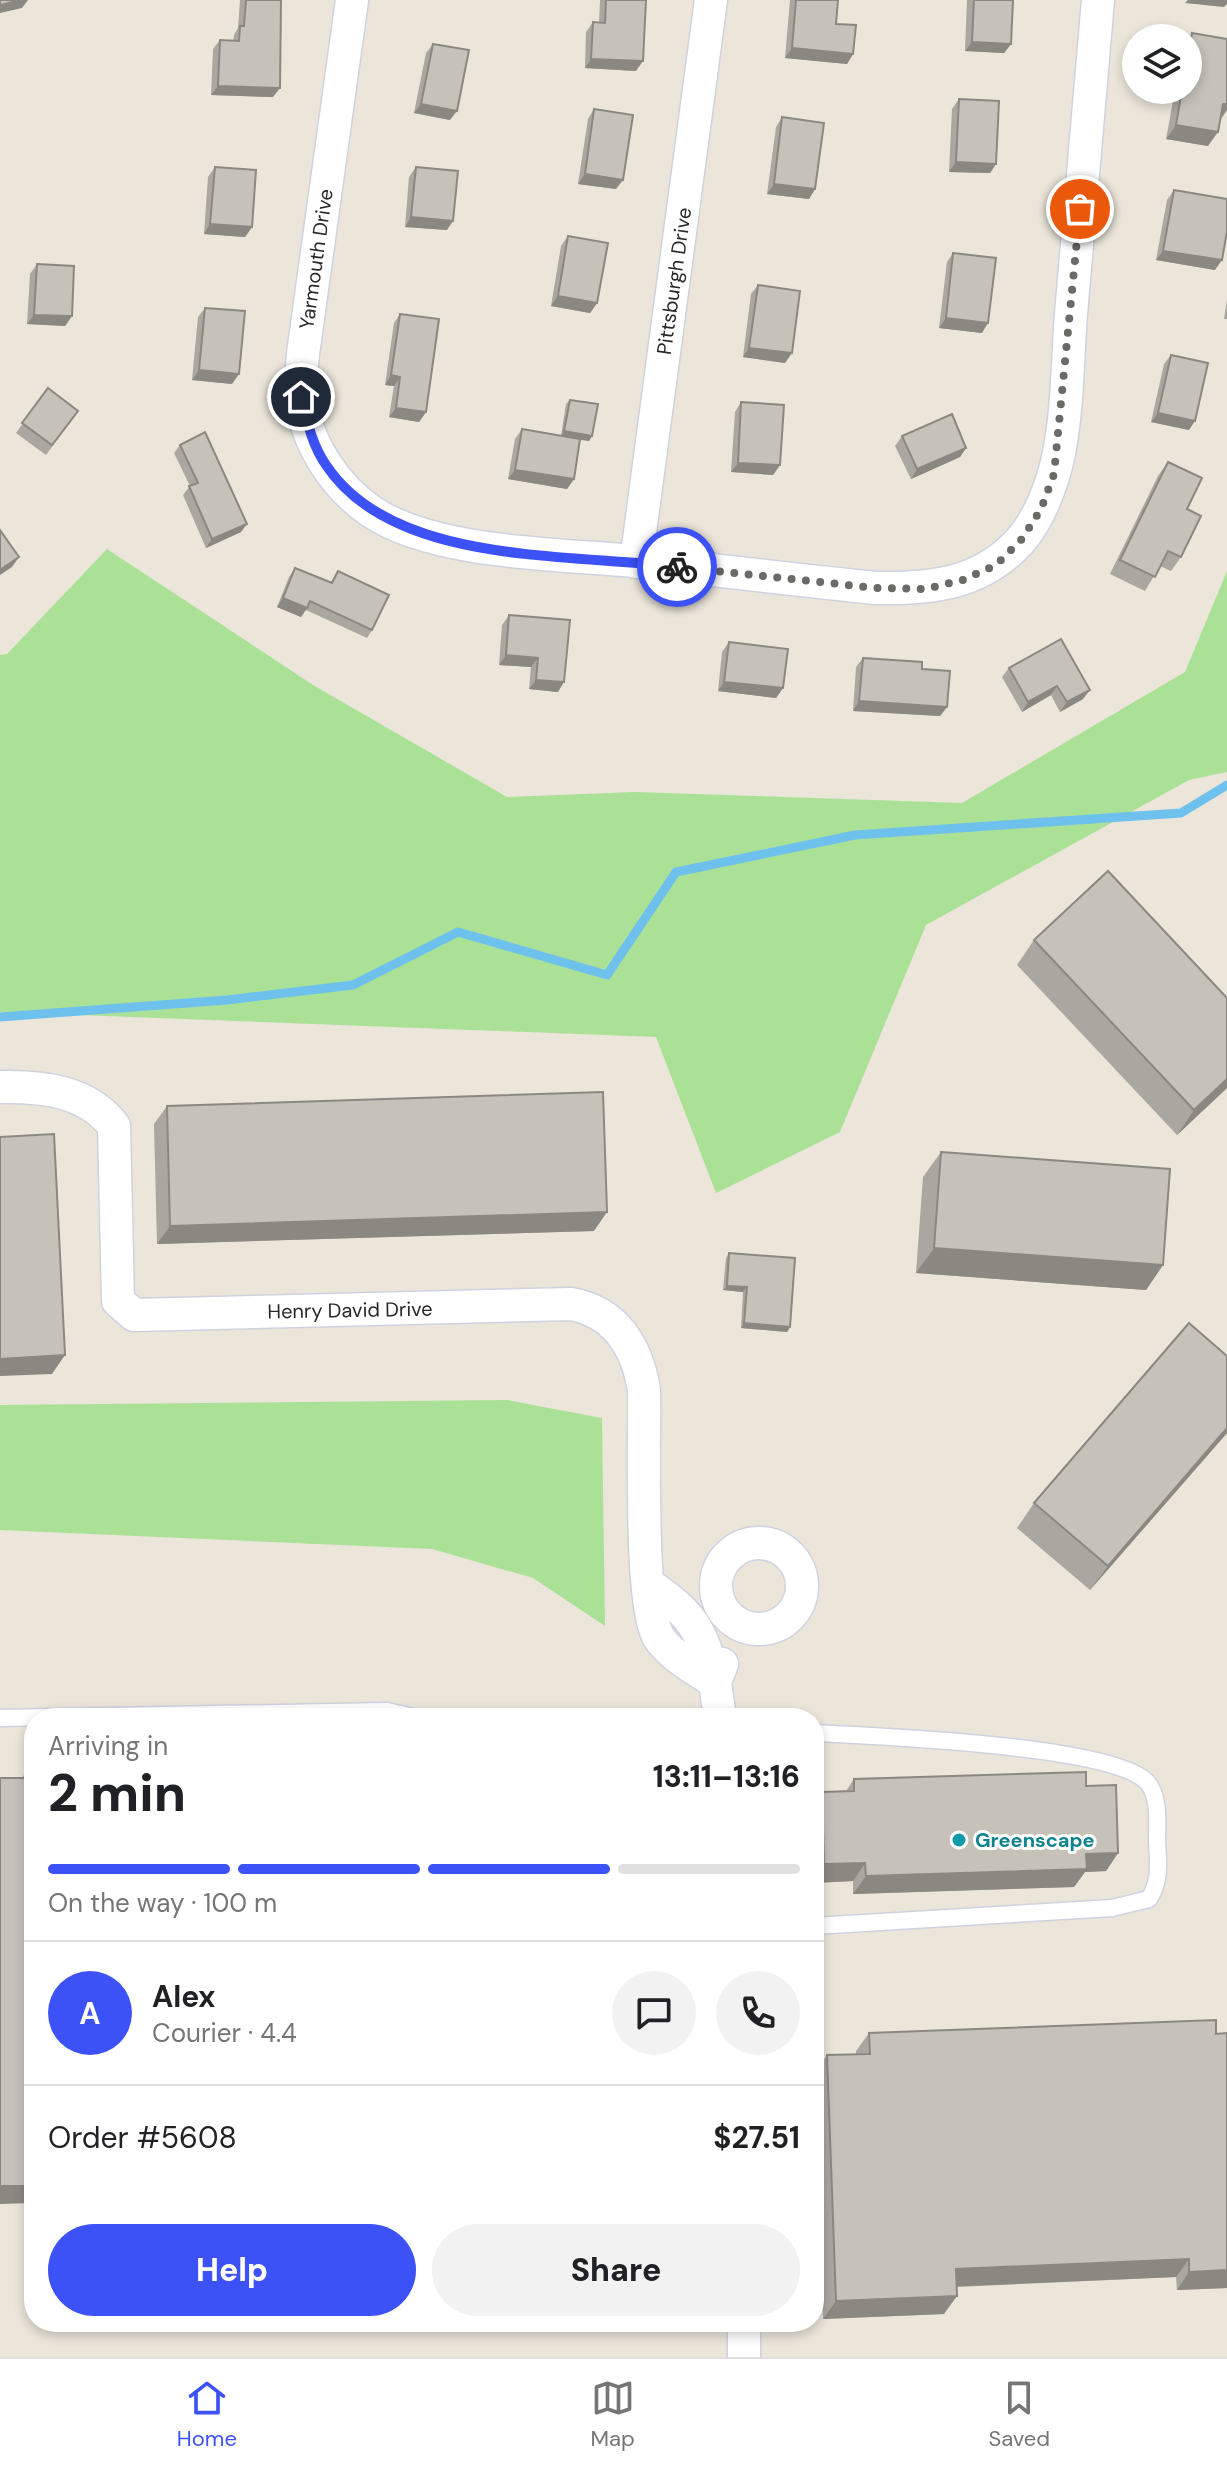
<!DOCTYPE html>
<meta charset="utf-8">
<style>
body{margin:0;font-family:"DM Sans",sans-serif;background:#f2f2f2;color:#202124;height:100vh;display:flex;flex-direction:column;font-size:30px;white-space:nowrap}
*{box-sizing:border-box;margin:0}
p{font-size:26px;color:#757577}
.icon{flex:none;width:44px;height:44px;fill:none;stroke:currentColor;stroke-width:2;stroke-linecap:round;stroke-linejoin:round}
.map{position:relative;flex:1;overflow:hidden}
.details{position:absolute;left:24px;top:1708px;width:800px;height:624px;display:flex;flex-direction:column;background:#fff;border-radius:32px;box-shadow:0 4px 12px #0003}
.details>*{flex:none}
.tools{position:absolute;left:1122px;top:24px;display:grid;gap:16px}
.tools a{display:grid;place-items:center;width:80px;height:80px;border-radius:50%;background:#fff;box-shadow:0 4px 12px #0003;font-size:40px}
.pin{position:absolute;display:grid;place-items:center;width:68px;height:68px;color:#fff;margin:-34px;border:4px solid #fff;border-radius:50%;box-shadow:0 2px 8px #0007}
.courier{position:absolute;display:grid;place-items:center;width:80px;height:80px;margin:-40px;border:6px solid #3c51f6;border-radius:50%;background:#fff;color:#222;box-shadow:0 2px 10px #0007}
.overview em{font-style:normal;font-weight:800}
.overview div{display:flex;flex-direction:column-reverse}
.overview{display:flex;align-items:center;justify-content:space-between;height:136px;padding:0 24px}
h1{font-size:52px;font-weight:800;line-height:60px}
.bar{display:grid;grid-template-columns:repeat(4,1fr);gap:12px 8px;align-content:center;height:96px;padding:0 24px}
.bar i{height:10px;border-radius:6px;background:#e0e0e0}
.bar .current{background:#3c51f6}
.bar p{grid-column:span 4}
.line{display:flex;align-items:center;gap:20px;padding:0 24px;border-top:2px solid #e0e0e0}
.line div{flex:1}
.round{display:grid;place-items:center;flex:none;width:84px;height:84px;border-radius:42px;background:#f2f2f2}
.primary-button{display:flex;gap:16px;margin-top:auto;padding:16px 24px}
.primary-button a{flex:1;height:92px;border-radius:48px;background:#3c51f6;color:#fff;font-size:32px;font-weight:800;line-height:92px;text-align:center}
.primary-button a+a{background:#f2f2f2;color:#202124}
.dock{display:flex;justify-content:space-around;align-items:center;height:112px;border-top:2px solid #e0e0e0;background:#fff;font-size:22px;color:#757577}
.dock a{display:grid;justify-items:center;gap:4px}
.dock .current{color:#3c51f6}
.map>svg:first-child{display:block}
</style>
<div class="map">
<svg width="1227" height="2357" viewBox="0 0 1227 2357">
<rect width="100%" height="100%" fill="#ebe5da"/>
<g fill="#abe197">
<polygon points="107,549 313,685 507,797 634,792 962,803 1185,672 1227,571 1227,772 1189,780 926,925 840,1132 716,1193 656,1037 0,1012 0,655 7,654"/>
<polygon points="507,1400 602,1418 605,1626 533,1578 432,1549 0,1530 0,1405"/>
</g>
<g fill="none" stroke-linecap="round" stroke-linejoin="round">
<polyline stroke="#6ec1ec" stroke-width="9" points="0,1017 227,1000 353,985 458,932 607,975 676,872 855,835 1181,813 1227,785"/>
<defs>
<g id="lane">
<polyline points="0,1718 387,1711 418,1718"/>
<path d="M814 1733C874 1736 1112 1745 1147 1782 1160 1796 1157 1823 1157 1841 1158 1862 1161 1880 1149 1899L1112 1908 814 1926"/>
</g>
<g id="street">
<path d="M352 0 303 354C302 368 300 383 301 396 305 442 335 487 372 512 435 554 560 554 634 561 715 570 796 580 876 588 932 589 981 584 1020 541 1036 523 1046 499 1053 477 1068 429 1067 364 1071 314 1080 209 1089 105 1098 0"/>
<polyline points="636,562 711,0"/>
<path d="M0 1087C43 1086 87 1091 114 1126L118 1301 134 1315 571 1304C616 1312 637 1347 644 1390 645 1437 639 1602 658 1636 670 1656 696 1669 715 1682"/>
<circle cx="759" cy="1586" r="43"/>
<path d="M649 1585C694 1614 702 1632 715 1682"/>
<polyline points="720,1718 715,1682 722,1664"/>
<polyline points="744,2322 744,2357"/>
</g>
</defs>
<use href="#lane" stroke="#d0d2e1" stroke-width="19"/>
<use href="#street" stroke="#d0d2e1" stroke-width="35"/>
<use href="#lane" stroke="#fff" stroke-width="16"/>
<use href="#street" stroke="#fff" stroke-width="32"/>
</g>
<g fill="#aaa7a0">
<polygon points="240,0 281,0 273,97 211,95 213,49 220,40 233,41 234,35 238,28"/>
<polygon points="600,0 646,0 636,71 585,68 586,32 593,22 599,23"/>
<polygon points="790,0 838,0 836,24 853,54 847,64 785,58"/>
<polygon points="967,0 1013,0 1011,44 1004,53 965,51"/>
<polygon points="1192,33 1220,119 1208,146 1166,139 1175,90 1188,90 1188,39"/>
<polygon points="433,44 450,120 414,113 426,53"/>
<polygon points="959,99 996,164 990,173 949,172 952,109"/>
<polygon points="594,109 616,189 578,184 588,119"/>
<polygon points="782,117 815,189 809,199 767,194 776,127"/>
<polygon points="215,167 252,227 245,237 204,234 208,177"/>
<polygon points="416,167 447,230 405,227 409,177"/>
<polygon points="1174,190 1215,270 1156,260 1167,200"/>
<polygon points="568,236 597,303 590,313 551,306 561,246"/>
<polygon points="953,253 982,333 939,328 947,262"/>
<polygon points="37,264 72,316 65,326 27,324 30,274"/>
<polygon points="758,285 785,363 743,357 751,294"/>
<polygon points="1227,299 1227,319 1224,319"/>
<polygon points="205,308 232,384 192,380 198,317"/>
<polygon points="400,314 426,412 419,422 389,417 394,386 385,385 394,323"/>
<polygon points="1171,355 1189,430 1151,422 1164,364"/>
<polygon points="48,388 78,411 46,455 16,433"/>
<polygon points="570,400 592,436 589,441 580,440 574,479 567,489 508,479 515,439 522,429 561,436 566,404"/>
<polygon points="741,402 780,465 773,475 731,472 735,412"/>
<polygon points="902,436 966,448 960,457 911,479 895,446"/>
<polygon points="180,445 241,532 206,548 183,495 190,486 174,453"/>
<polygon points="1168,462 1187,509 1181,557 1171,571 1160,566 1145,591 1110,574 1158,476"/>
<polygon points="295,568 330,583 338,571 372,630 367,638 306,610 301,617 277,607 289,577"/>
<polygon points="509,615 570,620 558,692 529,689 531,667 499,665 502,625"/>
<polygon points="1061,639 1083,699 1060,712 1051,695 1022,712 1002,677 1009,668"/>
<polygon points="729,642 783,688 776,698 718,691 722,652"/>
<polygon points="863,658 922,669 947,707 940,716 853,711 856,667"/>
<polygon points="1034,940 1227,998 1227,1088 1177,1135 1017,965"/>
<polygon points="167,1106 594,1231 157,1244 154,1124"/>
<polygon points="941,1152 1163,1265 1146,1290 916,1273 923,1177"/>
<polygon points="729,1253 790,1327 787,1332 741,1328 743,1292 723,1290 726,1258"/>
<polygon points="1227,1356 1227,1433 1090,1590 1017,1528 1034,1503"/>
<polygon points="34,1760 34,2203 22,1778"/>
<polygon points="854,1779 1086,1786 1118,1853 1106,1871 1085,1872 1074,1887 853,1894 853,1881 814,1883 814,1803 822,1792 846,1791"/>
<polygon points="869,2033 1227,2033 1227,2288 1177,2290 1176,2277 957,2287 944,2314 823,2319 814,2073 827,2055 856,2054 856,2051"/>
</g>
<g fill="#8b8882">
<polygon points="21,0 28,0 22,8 0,13 0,5"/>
<polygon points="1188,0 1227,0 1227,4 1224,7 1185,3"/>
<polygon points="972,42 1011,44 1004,53 965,51"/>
<polygon points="792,48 853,54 847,64 785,58"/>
<polygon points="591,59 643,61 636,71 585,68"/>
<polygon points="218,86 280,88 273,97 211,95"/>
<polygon points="421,104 457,111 450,120 414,113"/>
<polygon points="1223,104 1227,104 1227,110 1221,119"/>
<polygon points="1176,125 1218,132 1208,146 1166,139"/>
<polygon points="956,162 996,164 990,173 949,172"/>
<polygon points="585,174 623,180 616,189 578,184"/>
<polygon points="774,184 815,189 809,199 767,194"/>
<polygon points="411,217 453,221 447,230 405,227"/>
<polygon points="210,224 252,227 245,237 204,234"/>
<polygon points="1163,251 1222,260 1215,270 1156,260"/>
<polygon points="558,296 597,303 590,313 551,306"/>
<polygon points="34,315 72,316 65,326 27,324"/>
<polygon points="946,318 988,323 982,333 939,328"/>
<polygon points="749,348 792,353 785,363 743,357"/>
<polygon points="199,370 239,374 232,384 192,380"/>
<polygon points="391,375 400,377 394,386 385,385"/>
<polygon points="396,408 426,412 419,422 389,417"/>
<polygon points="1158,413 1195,421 1189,430 1151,422"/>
<polygon points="564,431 592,436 589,441 561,436"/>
<polygon points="966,448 960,457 911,479 917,469"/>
<polygon points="738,463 780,465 773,475 731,472"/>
<polygon points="515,470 574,479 567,489 508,479"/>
<polygon points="247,524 241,532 206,548 212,539"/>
<polygon points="19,557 12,567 0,575 0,570"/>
<polygon points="283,598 307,608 301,617 277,607"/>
<polygon points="506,655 538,658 531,667 499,665"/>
<polygon points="536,680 564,682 558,692 529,689"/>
<polygon points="724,682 783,688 776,698 718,691"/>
<polygon points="1057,686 1051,695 1022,712 1028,702"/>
<polygon points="1090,690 1083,699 1060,712 1067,702"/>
<polygon points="859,701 947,707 940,716 853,711"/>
<polygon points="1227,1079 1227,1088 1177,1135 1194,1110"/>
<polygon points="607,1212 594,1231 157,1244 170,1226"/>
<polygon points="934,1248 1163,1265 1146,1290 916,1273"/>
<polygon points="727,1286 747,1287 743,1292 723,1290"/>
<polygon points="744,1323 790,1327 787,1332 741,1328"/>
<polygon points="65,1355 52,1374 0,1376 0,1359"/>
<polygon points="1227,1428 1227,1433 1090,1590 1108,1566"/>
<polygon points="1118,1853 1106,1871 1085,1872 1074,1887 853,1894 866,1876 1086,1854"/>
<polygon points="865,1863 853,1881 814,1883 814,1879 824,1864"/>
<polygon points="0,2186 34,2186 34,2203 0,2204"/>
<polygon points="1189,2259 1176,2277 943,2287 956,2269"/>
<polygon points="1227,2270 1227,2288 1177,2290 1189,2272"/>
<polygon points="957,2296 944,2314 823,2319 836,2301"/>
</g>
<g fill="#c6c2ba" stroke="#8b8882" stroke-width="2">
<polygon points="0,0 21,0 0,5"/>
<polygon points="246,0 281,0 280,88 218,86 220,40 239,41 240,26 244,26"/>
<polygon points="606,0 646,0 643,61 591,59 593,22 605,23"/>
<polygon points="796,0 838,0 836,24 856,25 853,54 792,48"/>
<polygon points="974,0 1013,0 1011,44 972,42"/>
<polygon points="1192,33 1227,39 1227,104 1223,104 1218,132 1176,125 1182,90 1188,90 1188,57"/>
<polygon points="433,44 469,50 457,111 421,104"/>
<polygon points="959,99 999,101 996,164 956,162"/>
<polygon points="594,109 633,115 623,180 585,174"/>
<polygon points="782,117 824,123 815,189 774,184"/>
<polygon points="215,167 256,170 252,227 210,224"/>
<polygon points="416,167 458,171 453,221 411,217"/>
<polygon points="1174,190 1227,199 1227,231 1222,260 1163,251"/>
<polygon points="568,236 608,243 597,303 558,296"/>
<polygon points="953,253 996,258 988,323 946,318"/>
<polygon points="37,264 74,266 72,316 34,315"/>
<polygon points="758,285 800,291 792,353 749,348"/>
<polygon points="205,308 245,311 239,374 199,370"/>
<polygon points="400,314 439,319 426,412 396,408 400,377 391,375"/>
<polygon points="1171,355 1208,363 1195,421 1158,413"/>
<polygon points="48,388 78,411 52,445 22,423"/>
<polygon points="570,400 598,404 592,436 564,431"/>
<polygon points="741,402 784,405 780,465 738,463"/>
<polygon points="952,414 966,448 917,469 902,436"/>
<polygon points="522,429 580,439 574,479 515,470"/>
<polygon points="205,432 247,524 212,539 189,486 198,483 180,445"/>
<polygon points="1168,462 1202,478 1187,509 1201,516 1181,557 1168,551 1155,577 1120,560"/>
<polygon points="0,530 19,557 0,570"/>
<polygon points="295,568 332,583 338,571 389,595 372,630 310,601 307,608 283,598"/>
<polygon points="509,615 570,620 564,682 536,680 538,658 506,655"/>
<polygon points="1061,639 1090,690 1067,702 1057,686 1028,702 1009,668"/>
<polygon points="729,642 788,649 783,688 724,682"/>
<polygon points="863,658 922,662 922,669 950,671 947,707 859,701"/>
<polygon points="1108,871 1227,998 1227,1079 1194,1110 1034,940"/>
<polygon points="603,1092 607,1212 170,1226 167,1106"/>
<polygon points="54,1134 65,1355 0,1359 0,1137"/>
<polygon points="941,1152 1170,1169 1163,1265 934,1248"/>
<polygon points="729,1253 795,1258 790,1327 744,1323 747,1287 727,1286"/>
<polygon points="1189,1323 1227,1356 1227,1428 1108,1566 1034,1503"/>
<polygon points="1086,1772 1086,1786 1116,1785 1118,1853 1086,1854 1087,1869 866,1876 865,1863 824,1864 822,1792 854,1791 854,1779"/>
<rect x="0" y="1778" width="34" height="408"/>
<polygon points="1216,2020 1216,2034 1227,2033 1227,2270 1189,2272 1189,2259 956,2269 957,2296 836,2301 827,2055 870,2054 869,2033"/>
</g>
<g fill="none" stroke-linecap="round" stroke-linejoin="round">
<polyline stroke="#6c6a66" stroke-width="8" stroke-dasharray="0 14.4" points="677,567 876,588 925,589 963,580 996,565 1022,539 1041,509 1054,474 1080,209"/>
<path stroke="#3c51f6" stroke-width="10" d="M301 397C307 421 312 445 326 465 393 566 570 553 677 567"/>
</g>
<circle fill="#0f9aa8" stroke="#fff" stroke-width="3" cx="959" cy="1840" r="8"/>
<g text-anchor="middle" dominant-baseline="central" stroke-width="6" stroke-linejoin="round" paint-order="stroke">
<g font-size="20" fill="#282828" stroke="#fff">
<text transform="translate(316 259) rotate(-82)">Yarmouth Drive</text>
<text transform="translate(674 281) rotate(-82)">Pittsburgh Drive</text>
<text transform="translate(350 1310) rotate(-1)">Henry David Drive</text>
</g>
<g font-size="20" font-weight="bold" fill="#0d838f" stroke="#fff" text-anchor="start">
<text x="975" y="1840">Greenscape</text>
</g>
</g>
</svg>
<div class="tools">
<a><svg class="icon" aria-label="layers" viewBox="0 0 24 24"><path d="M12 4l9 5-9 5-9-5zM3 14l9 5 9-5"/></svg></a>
</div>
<div class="pin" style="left:1080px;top:209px;background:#ea580c"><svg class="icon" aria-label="bag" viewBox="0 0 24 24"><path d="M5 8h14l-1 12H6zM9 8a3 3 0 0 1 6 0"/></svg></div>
<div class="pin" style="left:301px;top:397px;background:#1f2937"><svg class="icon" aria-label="home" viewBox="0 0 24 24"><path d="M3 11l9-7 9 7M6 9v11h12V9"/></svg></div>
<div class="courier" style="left:677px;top:567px"><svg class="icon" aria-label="bike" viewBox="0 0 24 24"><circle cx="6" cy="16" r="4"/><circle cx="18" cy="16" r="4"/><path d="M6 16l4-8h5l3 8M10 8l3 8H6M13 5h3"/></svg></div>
<section class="details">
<div class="overview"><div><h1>2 min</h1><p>Arriving in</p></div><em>13:11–13:16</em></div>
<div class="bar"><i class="current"></i><i class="current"></i><i class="current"></i><i></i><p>On the way · 100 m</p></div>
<div class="line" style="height:144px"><b class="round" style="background:#3c51f6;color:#fff">A</b><div><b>Alex</b><p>Courier · 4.4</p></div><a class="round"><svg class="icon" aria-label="chat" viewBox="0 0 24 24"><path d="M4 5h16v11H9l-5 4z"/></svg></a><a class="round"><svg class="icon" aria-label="phone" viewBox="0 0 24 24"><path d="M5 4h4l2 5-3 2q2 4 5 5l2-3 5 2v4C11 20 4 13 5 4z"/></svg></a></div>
<div class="line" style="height:104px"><div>Order #5608</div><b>$27.51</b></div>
<div class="primary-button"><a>Help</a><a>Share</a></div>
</section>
</div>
<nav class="dock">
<a class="current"><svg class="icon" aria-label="home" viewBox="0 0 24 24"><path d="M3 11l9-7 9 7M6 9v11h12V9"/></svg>Home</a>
<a><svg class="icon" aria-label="map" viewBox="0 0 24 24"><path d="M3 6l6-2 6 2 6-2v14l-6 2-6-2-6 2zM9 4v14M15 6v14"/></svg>Map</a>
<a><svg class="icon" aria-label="saved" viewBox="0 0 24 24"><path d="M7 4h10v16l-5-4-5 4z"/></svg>Saved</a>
</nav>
